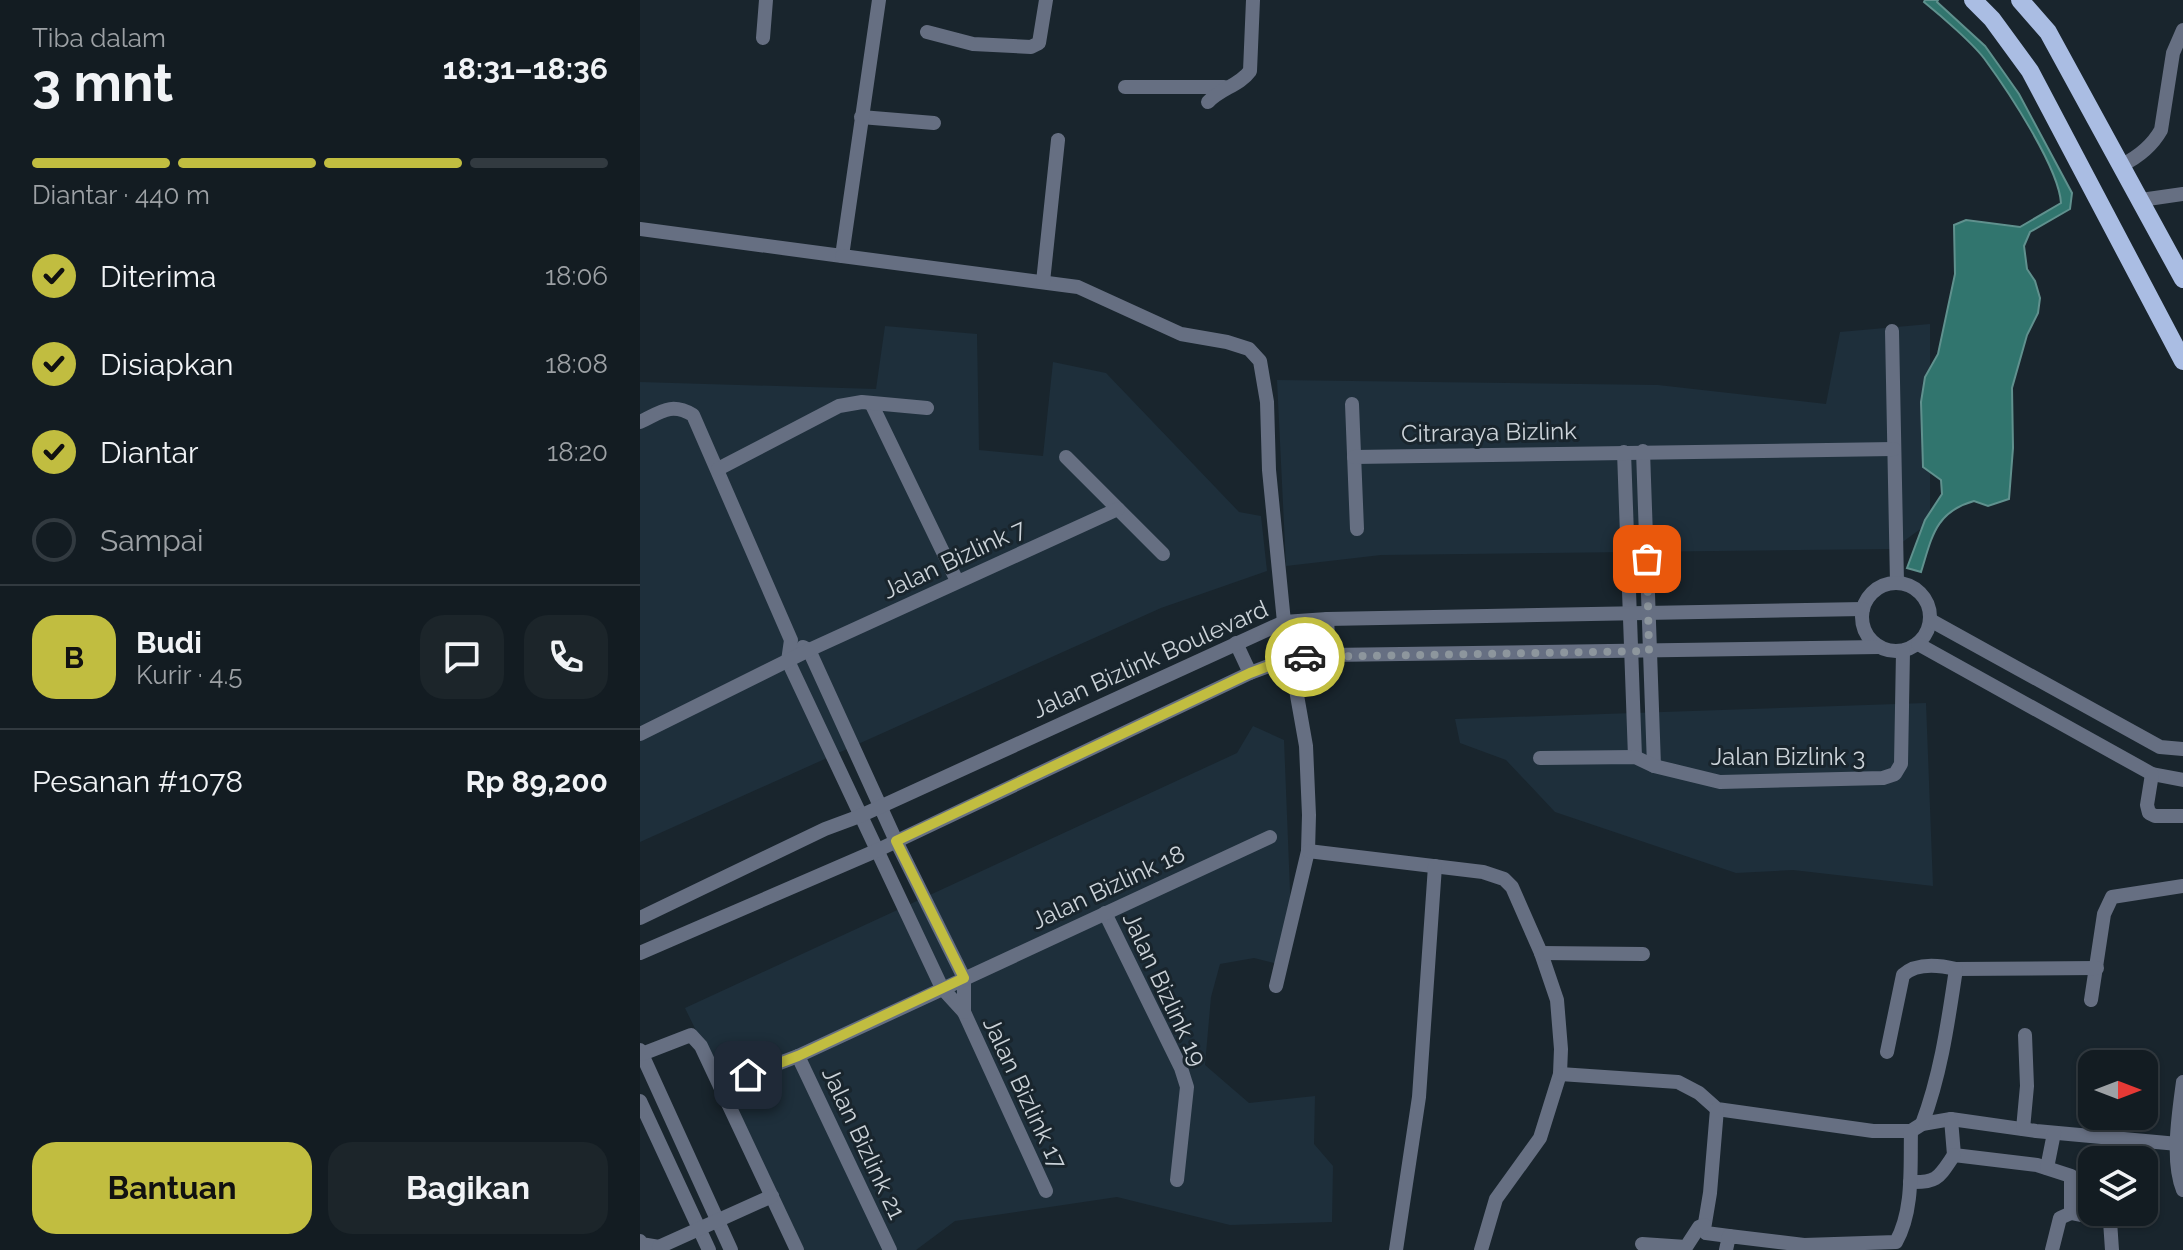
<!DOCTYPE html>
<html lang="id">
<meta charset="utf-8">
<style>
body{margin:0;font-family:Raleway,sans-serif;background:#1c252a;color:#f1f3f6;height:100vh;display:flex;flex-direction:column;font-size:30px;white-space:nowrap}
*{box-sizing:border-box;margin:0}
p{font-size:26px;color:#9da1a5}
.icon{flex:none;width:44px;height:44px;fill:none;stroke:currentColor;stroke-width:2;stroke-linecap:round;stroke-linejoin:round}
.map{position:relative;flex:1;overflow:hidden}
.drawer{display:flex;flex-direction:column;background:#131c22;width:640px}
.drawer>*{flex:none}
.needle{width:52px;rotate:90deg}
.controls{position:absolute;left:1438px;top:1050px;display:grid;gap:16px}
.controls a{display:grid;place-items:center;width:80px;height:80px;border-radius:16px;background:#131c22;box-shadow:0 2px 6px #0004,0 0 0 2px #323a40;font-size:40px}
.pin{position:absolute;display:grid;place-items:center;width:68px;height:68px;color:#fff;margin:-34px;border-radius:16px;box-shadow:0 4px 12px #0006}
.courier{position:absolute;display:grid;place-items:center;width:80px;height:80px;margin:-40px;border:6px solid #c1bd40;border-radius:50%;background:#fff;color:#222;box-shadow:0 2px 10px #0007}
.head em{font-style:normal;font-weight:700}
.head div{display:flex;flex-direction:column-reverse}
.head{display:flex;align-items:center;justify-content:space-between;height:136px;padding:0 32px}
h1{font-size:52px;font-weight:700;line-height:60px}
.bar{display:grid;grid-template-columns:repeat(4,1fr);gap:12px 8px;align-content:center;height:96px;padding:0 32px}
.bar i{height:10px;border-radius:6px;background:#323a40}
.bar .selected{background:#c1bd40}
.bar p{grid-column:span 4}
.line{display:flex;align-items:center;gap:20px;padding:0 32px;border-top:2px solid #323a40}
.line div{flex:1}
.round{display:grid;place-items:center;flex:none;width:84px;height:84px;border-radius:24px;background:#1c252a}
ol{padding:0 32px;list-style:none}
li{display:flex;align-items:center;gap:24px;height:88px}
li p{margin-inline-start:auto}
li .icon{padding:8px;border-radius:50%;background:#c1bd40;color:#111;stroke-width:4}
li:last-child{color:#9da1a5}
li i{width:44px;height:44px;border:4px solid #323a40;border-radius:50%}
.primary-button{display:flex;gap:16px;margin-top:auto;padding:16px 32px}
.primary-button a{flex:1;height:92px;border-radius:24px;background:#c1bd40;color:#111;font-size:32px;font-weight:700;line-height:92px;text-align:center}
.primary-button a+a{background:#1c252a;color:#f1f3f6}
main{display:flex;flex:1;min-height:0}
.map>svg:first-child{display:block}
</style>
<main>
<section class="drawer">
<div class="head"><div><h1>3 mnt</h1><p>Tiba dalam</p></div><em>18:31–18:36</em></div>
<div class="bar"><i class="selected"></i><i class="selected"></i><i class="selected"></i><i></i><p>Diantar · 440 m</p></div>
<ol>
<li><svg class="icon" aria-label="check" viewBox="0 0 24 24"><path d="M5 12l5 5 9-10"/></svg>Diterima<p>18:06</p></li>
<li><svg class="icon" aria-label="check" viewBox="0 0 24 24"><path d="M5 12l5 5 9-10"/></svg>Disiapkan<p>18:08</p></li>
<li><svg class="icon" aria-label="check" viewBox="0 0 24 24"><path d="M5 12l5 5 9-10"/></svg>Diantar<p>18:20</p></li>
<li><i></i>Sampai</li>
</ol>
<div class="line" style="height:144px"><b class="round" style="background:#c1bd40;color:#111">B</b><div><b>Budi</b><p>Kurir · 4.5</p></div><a class="round"><svg class="icon" aria-label="chat" viewBox="0 0 24 24"><path d="M4 5h16v11H9l-5 4z"/></svg></a><a class="round"><svg class="icon" aria-label="phone" viewBox="0 0 24 24"><path d="M5 4h4l2 5-3 2q2 4 5 5l2-3 5 2v4C11 20 4 13 5 4z"/></svg></a></div>
<div class="line" style="height:104px"><div>Pesanan #1078</div><b>Rp 89,200</b></div>
<div class="primary-button"><a>Bantuan</a><a>Bagikan</a></div>
</section>
<div class="map">
<svg width="1543" height="1250" viewBox="0 0 1543 1250">
<rect width="100%" height="100%" fill="#19252d"/>
<g fill="#1e2f3b">
<polygon points="1290,324 1290,522 1253,549 741,555 646,566 637,380 1018,385 1186,404 1200,332"/>
<polygon points="245,326 337,334 339,450 403,456 413,362 466,373 599,512 621,516 627,571 521,608 0,842 0,382 236,389"/>
<polygon points="1286,703 1293,886 1153,870 1096,873 915,812 866,760 820,743 815,719"/>
<polygon points="613,726 644,740 651,916 638,964 614,958 580,964 571,997 565,1065 609,1103 675,1096 674,1144 693,1166 692,1222 590,1225 477,1197 315,1221 276,1250 163,1250 45,1008 597,753"/>
</g>
<path fill="#31756e" stroke="#60918e" stroke-width="2" d="M1285 0H1298L1297 2 1345 46 1360 67 1379 94 1432 193 1430 209 1390 232 1384 246 1387 269 1395 281 1400 298 1398 313 1387 335 1372 388 1373 448 1369 499 1348 506 1334 501C1295 512 1292 537 1281 572L1267 568 1285 520 1302 494 1301 480 1283 467 1281 402 1285 377 1298 354 1315 274 1314 225 1326 220 1380 227 1421 203C1419 168 1368 91 1346 61 1335 45 1300 15 1284 2Z"/>
<g fill="none" stroke-linecap="round" stroke-linejoin="round">
<g stroke="#666f82" stroke-width="14">
<polyline points="287,32 333,44 391,47 399,43 406,0"/>
<polyline points="123,38 126,0"/>
<polyline points="485,87 584,87"/>
<path d="M568 102C581 88 599 86 610 71L613 0"/>
<polyline points="221,117 294,123"/>
<path d="M1482 165C1498 157 1512 146 1521 130L1533 53 1543 30"/>
<polyline points="1501,200 1543,194"/>
<polyline points="0,229 202,256 239,0"/>
<polyline points="202,256 438,287 541,334 587,342 609,349 620,361 627,402 629,470 644,622 666,746 669,815 668,851 636,986"/>
<polyline points="403,282 418,140"/>
<polyline points="1252,331 1257,583"/>
<polyline points="231,403 317,581"/>
<polyline points="712,404 717,529"/>
<path d="M0 422C21 412 31 402 53 415L151 640 148 661 302 988 324 1012 406 1191"/>
<polyline points="1003,451 1014,766"/>
<polyline points="984,452 995,757"/>
<polyline points="426,457 523,554"/>
<polyline points="714,457 1254,449"/>
<polyline points="78,469 199,406 222,402 287,408"/>
<circle cx="1256" cy="617" r="34"/>
<polyline points="687,619 689,655"/>
<polyline points="1290,620 1520,747 1543,749"/>
<polyline points="596,643 610,673"/>
<polyline points="1278,644 1512,774 1543,780"/>
<polyline points="163,647 169,650 256,841 324,978 324,1012"/>
<polyline points="0,734 169,650 478,509"/>
<polyline points="900,758 995,757 1014,766 1080,782 1243,778 1255,774 1261,764 1263,651"/>
<polyline points="1512,774 1507,805 1509,813 1515,816 1543,816"/>
<polyline points="668,851 843,872 864,879 872,887 901,953 917,1000 921,1049 920,1074 900,1138 856,1199 841,1250"/>
<polyline points="465,913 541,1068 547,1087 537,1180"/>
<polyline points="0,918 185,829 220,816 644,622 687,619 1223,609"/>
<polyline points="0,953 238,850 610,673 650,658 689,655 1239,647"/>
<polyline points="901,953 1003,954"/>
<polyline points="1451,1000 1464,914 1472,897 1543,886"/>
<polyline points="0,1050 91,1250"/>
<path d="M1247 1052 1263 975C1277 962 1299 965 1316 969L1457 968"/>
<polyline points="2,1054 51,1035 61,1046 157,1250"/>
<polyline points="158,1056 250,1250"/>
<polyline points="920,1074 1038,1082 1059,1093 1077,1109 1233,1131 1271,1131 1282,1124 1311,1119 1396,1131 1538,1144"/>
<polyline points="108,1075 158,1056 630,837"/>
<path d="M1543 1082C1539 1112 1531 1161 1543 1190"/>
<polyline points="0,1101 69,1250"/>
<polyline points="1077,1109 1070,1193 1064,1229 1066,1233 1089,1236"/>
<polyline points="1311,1119 1314,1155 1397,1165 1431,1176 1431,1213 1470,1221 1472,1250"/>
<path d="M1282 1124C1301 1074 1308 1022 1316 969"/>
<polyline points="1383,1129 1387,1086 1385,1035"/>
<polyline points="1407,1168 1414,1133"/>
<path d="M1270 1182C1298 1183 1299 1177 1314 1155"/>
<polyline points="0,1241 1,1244 19,1247"/>
<polyline points="1002,1244 1046,1247 1059,1227 1064,1225"/>
<polyline points="19,1247 132,1196"/>
<polyline points="756,1250 779,1097 795,866"/>
<path d="M1086 1250 1089 1236 1164 1245 1256 1242C1274 1210 1270 1167 1271 1131"/>
<polyline points="1412,1250 1420,1218 1431,1213"/>
</g>
<g stroke="#aabde3" stroke-width="18">
<polyline points="1333,0 1352,19 1390,71 1543,361"/>
<polyline points="1380,0 1408,32 1543,279"/>
</g>
</g>
<g fill="none" stroke-linecap="round" stroke-linejoin="round">
<polyline stroke="#8d969d" stroke-width="8" stroke-dasharray="0 14.4" points="665,657 1009,651 1007,559"/>
<polyline stroke="#c1bd40" stroke-width="10" points="108,1075 158,1056 324,978 256,841 610,673 650,658 665,657"/>
</g>
<g text-anchor="middle" dominant-baseline="central" stroke-width="6" stroke-linejoin="round" paint-order="stroke">
<g font-size="24" fill="#ccd3d9" stroke="#19252d">
<text transform="translate(849 432) rotate(-1)">Citraraya Bizlink</text>
<text transform="translate(314 559) rotate(-25)">Jalan Bizlink 7</text>
<text transform="translate(510 659) rotate(-24)">Jalan Bizlink Boulevard</text>
<text x="1148" y="756">Jalan Bizlink 3</text>
<text transform="translate(468 887) rotate(-25)">Jalan Bizlink 18</text>
<text transform="translate(525 989) rotate(65)">Jalan Bizlink 19</text>
<text transform="translate(385 1093) rotate(65)">Jalan Bizlink 17</text>
<text transform="translate(224 1143) rotate(65)">Jalan Bizlink 21</text>
</g>
</g>
</svg>
<div class="controls">
<a><svg class="needle" viewBox="-14 -14 28 28"><path d="M0-13l5 13h-10z" fill="#e53935"/><path d="M0 13l5-13h-10z" fill="#9da1a5"/></svg></a>
<a><svg class="icon" aria-label="layers" viewBox="0 0 24 24"><path d="M12 4l9 5-9 5-9-5zM3 14l9 5 9-5"/></svg></a>
</div>
<div class="pin" style="left:1007px;top:559px;background:#ea580c"><svg class="icon" aria-label="bag" viewBox="0 0 24 24"><path d="M5 8h14l-1 12H6zM9 8a3 3 0 0 1 6 0"/></svg></div>
<div class="pin" style="left:108px;top:1075px;background:#1f2937"><svg class="icon" aria-label="home" viewBox="0 0 24 24"><path d="M3 11l9-7 9 7M6 9v11h12V9"/></svg></div>
<div class="courier" style="left:665px;top:657px"><svg class="icon" aria-label="car" viewBox="0 0 24 24"><path d="M5 17H2v-5l4-1 3-4h7l3 4 3 1v5h-3M9 17h6M6 11h13"/><circle cx="7" cy="17" r="2"/><circle cx="17" cy="17" r="2"/></svg></div>
</div>
</main>
